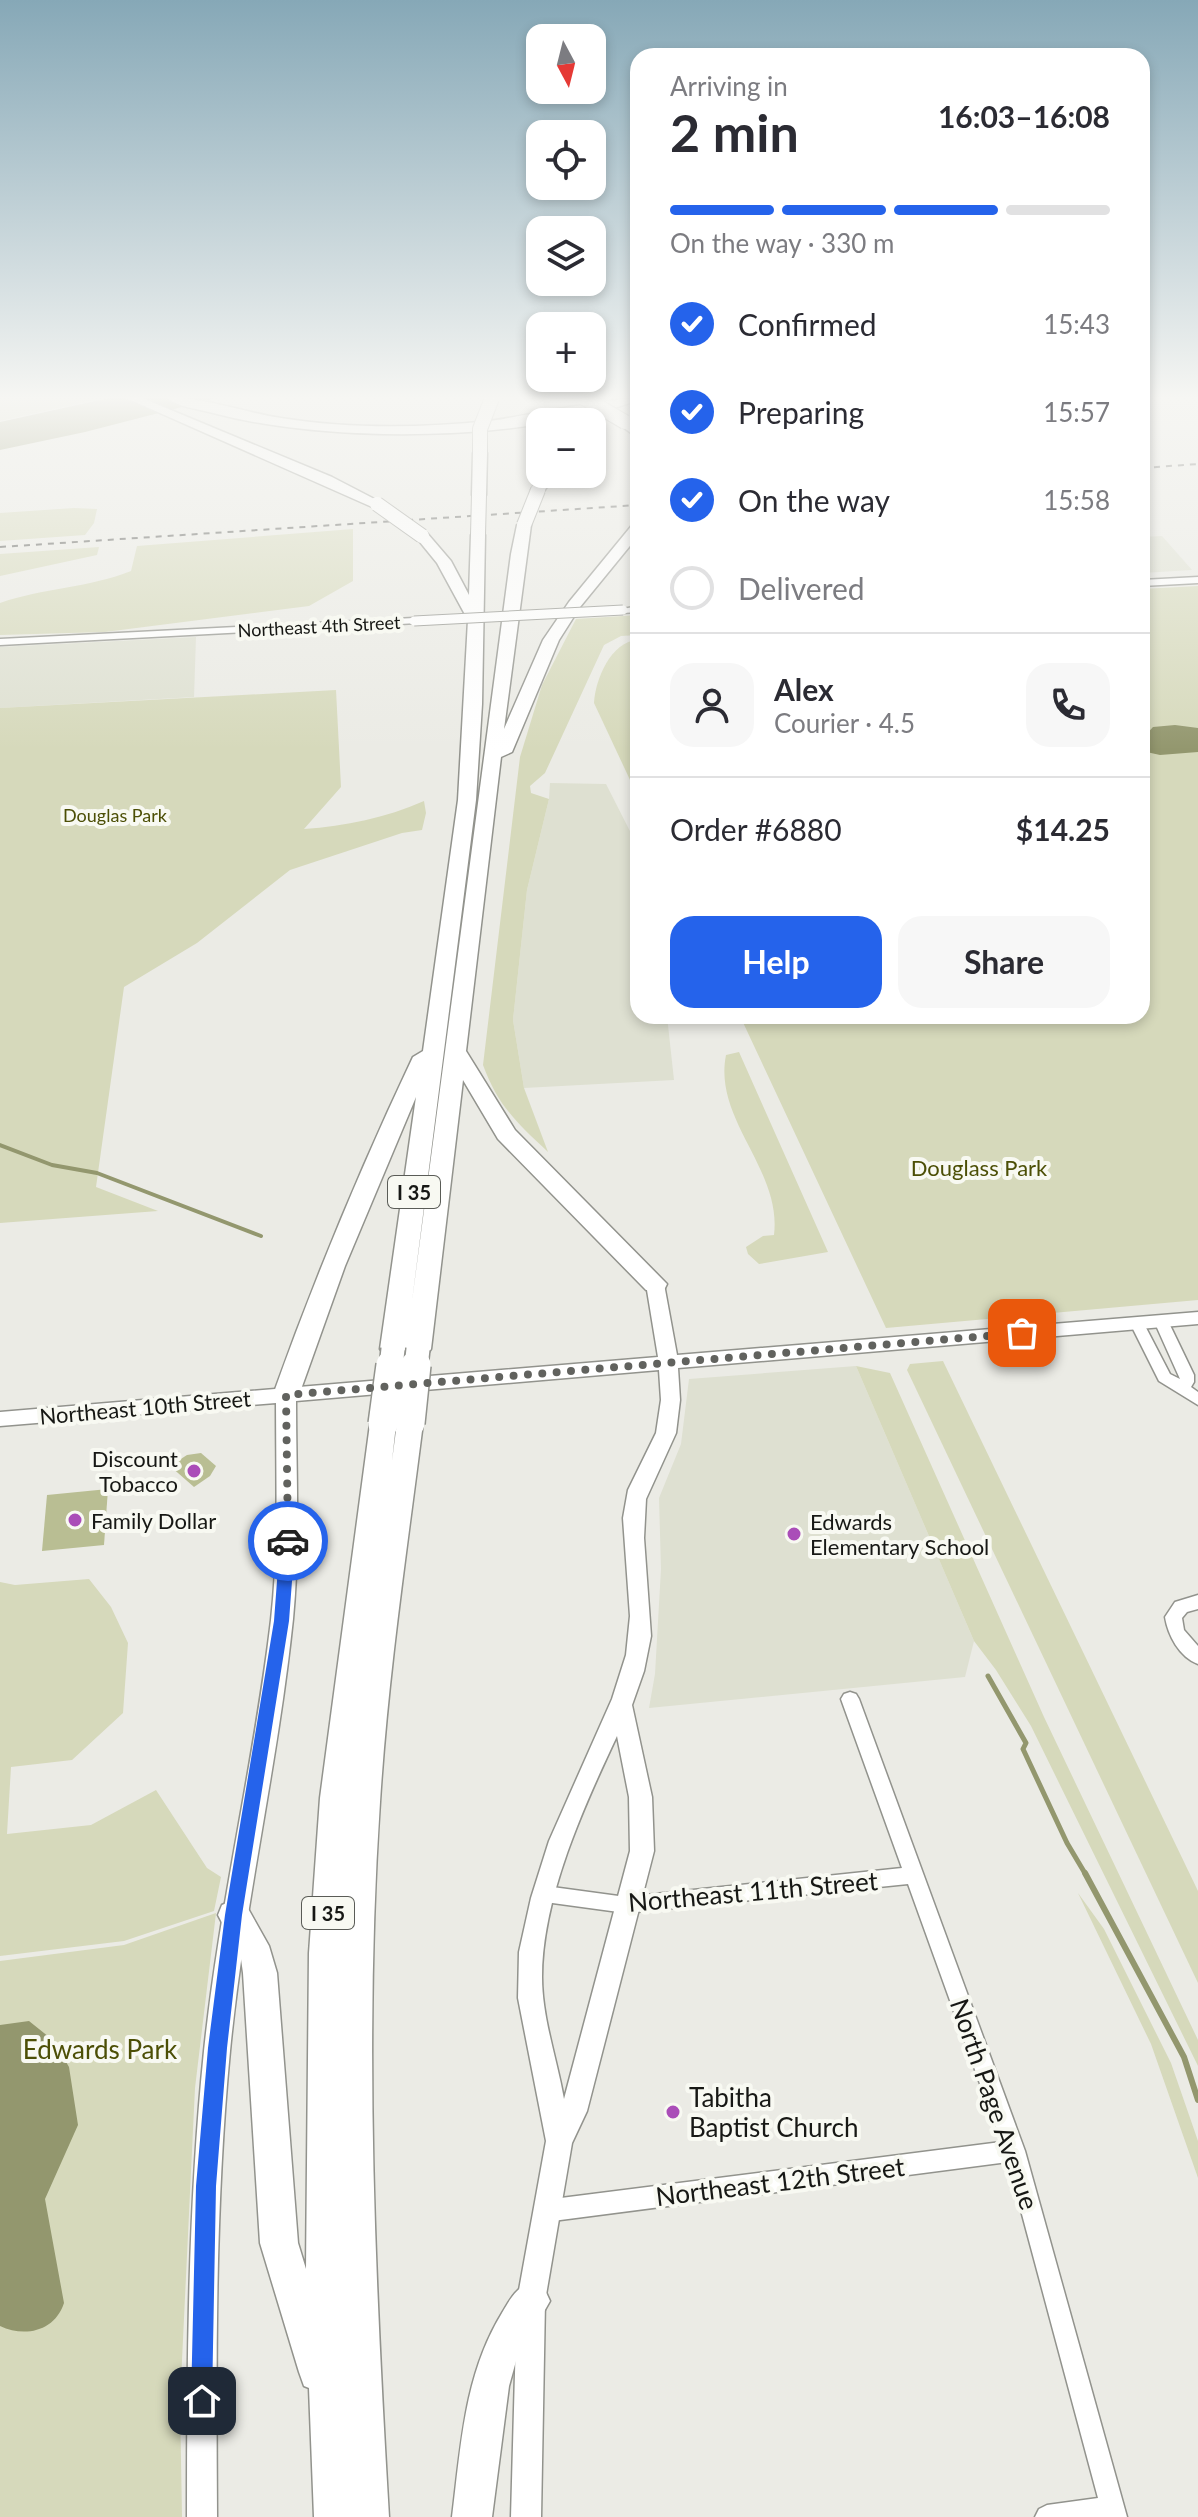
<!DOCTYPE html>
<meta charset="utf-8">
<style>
body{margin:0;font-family:Lato,sans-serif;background:#f7f7f7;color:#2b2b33;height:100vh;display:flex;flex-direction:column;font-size:30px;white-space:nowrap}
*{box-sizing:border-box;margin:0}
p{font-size:26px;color:#7c7c81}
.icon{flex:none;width:44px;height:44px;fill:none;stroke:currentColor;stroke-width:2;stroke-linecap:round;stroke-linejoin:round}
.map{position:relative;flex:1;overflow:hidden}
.panel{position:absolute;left:630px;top:48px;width:520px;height:976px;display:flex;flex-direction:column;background:#fff;border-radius:24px;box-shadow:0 4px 12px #0003}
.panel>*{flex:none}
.needle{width:52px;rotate:173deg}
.tools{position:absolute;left:526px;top:24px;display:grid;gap:16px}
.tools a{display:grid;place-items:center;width:80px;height:80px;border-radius:16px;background:#fff;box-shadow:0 4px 12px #0003;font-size:40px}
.pin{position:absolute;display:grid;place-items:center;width:68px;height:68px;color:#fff;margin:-34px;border-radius:16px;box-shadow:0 4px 12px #0006}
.courier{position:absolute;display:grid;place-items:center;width:80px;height:80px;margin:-40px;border:6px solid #2563eb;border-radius:50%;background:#fff;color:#222;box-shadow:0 2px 10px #0007}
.overview em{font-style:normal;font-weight:700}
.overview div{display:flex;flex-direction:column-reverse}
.overview{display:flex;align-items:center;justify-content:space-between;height:136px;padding:0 40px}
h1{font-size:52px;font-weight:700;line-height:60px}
.bar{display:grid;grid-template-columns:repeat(4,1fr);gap:12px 8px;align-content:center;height:96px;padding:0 40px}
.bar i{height:10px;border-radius:6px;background:#e1e1e2}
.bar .on{background:#2563eb}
.bar p{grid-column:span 4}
.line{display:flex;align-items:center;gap:20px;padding:0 40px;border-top:2px solid #e1e1e2}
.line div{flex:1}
.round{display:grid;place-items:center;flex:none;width:84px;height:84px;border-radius:24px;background:#f7f7f7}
ol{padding:0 40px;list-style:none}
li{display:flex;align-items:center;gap:24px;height:88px}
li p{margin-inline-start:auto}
li .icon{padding:8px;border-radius:50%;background:#2563eb;color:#fff;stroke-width:4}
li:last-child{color:#7c7c81}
li i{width:44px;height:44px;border:4px solid #e1e1e2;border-radius:50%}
.cta{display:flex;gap:16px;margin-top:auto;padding:16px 40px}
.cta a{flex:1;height:92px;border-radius:24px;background:#2563eb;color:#fff;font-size:32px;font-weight:700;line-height:92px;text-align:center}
.cta a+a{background:#f7f7f7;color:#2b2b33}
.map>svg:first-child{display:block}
</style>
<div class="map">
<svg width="1198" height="2517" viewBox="0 0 1198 2517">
<rect width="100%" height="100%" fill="#ebebe5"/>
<g fill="#dee0d1">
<polygon points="1162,536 1192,570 1142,573 1142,537"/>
<polygon points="196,637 194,697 0,708 0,647"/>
<polygon points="550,783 606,784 638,847 638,1016 667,1016 674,1080 524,1088 513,1020 527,890 549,799"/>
<polygon points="856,1366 974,1641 965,1677 649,1708 655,1674 661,1569 659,1498 681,1444 689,1379"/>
</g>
<g fill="#d6d9bb">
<polygon points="0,398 104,398 0,421"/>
<polygon points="74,508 97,509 94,523 85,535 0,541 0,513"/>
<path d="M353 529V581L309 606 105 632 0 635V603C43 588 88 588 131 571L137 546Z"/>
<polygon points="99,547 97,555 0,576 0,554"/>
<polygon points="1198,586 1198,1300 886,1328 740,1016 1142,1016 1142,589"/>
<path d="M638 615V635L621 636 604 645 545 773 530 786 531 793 549 799 527 890 513 1020 524 1088 548 1152C517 1123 498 1106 483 1065L520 757 542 685 576 619Z"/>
<path d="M638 640V797L594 703C595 680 611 641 638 640Z"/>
<path d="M336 690 341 787 304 829C346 826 385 818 424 801L426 813 422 830 402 833 290 870 197 943 124 987 96 1187 158 1211 0 1223V708Z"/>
<path d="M739 1052 828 1252 759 1264 748 1254 746 1247 763 1236 774 1235C782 1169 713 1120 726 1055Z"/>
<polygon points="943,1361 1198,1891 1198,1983 907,1370 910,1364"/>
<polygon points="856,1366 890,1373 1044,1717 1198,2040 1198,2066 1031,1726 996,1670 974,1641"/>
<polygon points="89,1579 111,1607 128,1643 123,1713 72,1760 11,1767 7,1834 91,1825 156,1790 207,1868 221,1877 214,1911 124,1941 0,1956 0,1582 15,1585"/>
<polygon points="1078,1893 1104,1929 1171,2063 1198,2141 1198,2178 1151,2044"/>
<polygon points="216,1913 195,2088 180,2402 182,2517 0,2517 0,1961 124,1945"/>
</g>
<g fill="#93976e">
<polygon points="109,398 217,398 85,432 0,450 0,422"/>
<polygon points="1175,725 1198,728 1198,752 1160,755 1142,751 1142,739 1153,727"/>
<path d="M29 2021 54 2041 69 2067 78 2125 45 2199 64 2303C55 2331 25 2338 0 2326V2025Z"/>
</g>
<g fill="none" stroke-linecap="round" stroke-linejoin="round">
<polyline stroke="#93976e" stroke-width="4" points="0,1145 52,1165 97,1173 261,1236"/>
<polyline stroke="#93976e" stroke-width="5" points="988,1676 1026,1743 1023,1749 1067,1843 1086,1875"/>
<polyline stroke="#93976e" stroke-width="6" points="1085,1873 1184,2057 1198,2100"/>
</g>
<g fill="#b9be93">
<polygon points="201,1453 216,1466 210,1476 194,1487 170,1466 187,1455"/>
<polygon points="108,1489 104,1545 42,1551 47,1495"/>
</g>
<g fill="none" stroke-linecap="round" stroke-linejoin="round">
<defs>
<g id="minor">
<polygon points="1161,1316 1168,1321 1194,1375 1194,1382 1191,1387 1198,1392 1198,1405 1159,1381 1130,1323 1132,1320 1142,1320 1170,1374 1180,1379 1154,1321"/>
<path d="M1198 1595V1609L1187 1612 1182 1618 1184 1630 1198 1646V1664C1179 1657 1168 1635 1165 1617L1175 1602Z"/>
<polygon points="850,1692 856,1694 859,1699 1025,2151 1127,2517 1035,2517 1039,2509 1047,2505 1098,2498 1008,2162 545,2222 537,2219 534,2211 537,2203 545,2200 1001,2142 908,1884 626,1913 545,1902 538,1900 536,1894 538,1888 545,1886 626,1897 902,1868 841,1699 844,1694"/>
</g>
<g id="tertiary">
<polygon points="1198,577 1198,583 1142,586 1142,580"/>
<polygon points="638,606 638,612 623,613 618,610"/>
<polygon points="414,618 419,621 418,623 0,645 0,639"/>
</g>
<path id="secondary" d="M655 1278 664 1284 677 1355 1198 1312V1324L678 1368 680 1400 676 1433 646 1499 644 1538 651 1636 644 1671 632 1705 652 1797 654 1851 587 2111 572 2143 545 2301 541 2517H511L517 2301 546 2141 518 1998 519 1952 531 1898 549 1841 612 1699 626 1655 630 1616 623 1518 628 1490 656 1433 661 1400 659 1370 296 1401C296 1474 300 1547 293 1619 278 1764 244 1906 230 2051 215 2206 216 2362 217 2517H187C187 2362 188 2206 204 2051 219 1906 254 1765 271 1620 279 1548 276 1475 276 1403L0 1426V1412L658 1357 646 1284ZM617 1736 629 1797 630 1851 564 2099C557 2059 542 2018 542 1977 542 1898 584 1806 617 1736Z"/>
<g id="motorway">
<polygon points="126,398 142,398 332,477 384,504 372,507"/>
<path d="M167 398C200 396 246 413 281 418 349 429 421 428 489 421 514 418 627 394 638 400 525 442 329 444 213 413 198 409 178 407 167 398Z"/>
<polygon points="620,419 630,419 638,427 638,438 620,425"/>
<polygon points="480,449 487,453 486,495 479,499 472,495 473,453"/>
<polygon points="541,474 555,474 543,493 533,493 531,490"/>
<path d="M524 521 531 525 504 729 543 640 569 602 633 524 638 523V536L580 607 559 640 512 752 501 757 466 1051 515 1130 667 1284 664 1290H646L498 1139 463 1080 431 1349 427 1355 418 1358 409 1355 406 1349 402 1355 393 1358 384 1355 380 1349 416 1097 345 1266 299 1395 295 1401 286 1404 277 1401 273 1395C314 1280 361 1167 413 1057L423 1051 458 800 468 620 437 563 415 536 422 532 427 533 451 561 469 595 471 535 478 531 485 535 482 704 476 800 412 1301 511 554 517 525Z"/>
<path d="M410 1414 419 1416 423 1423C407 1549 388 1675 380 1802 364 2040 375 2279 389 2517H314L309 2388 304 2386 299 2372 260 2243 243 1973 241 1959 218 1915 222 1905 234 1900 246 1905 269 1946 277 1973 298 2243 306 2269 309 1953 320 1798 370 1424 374 1417 383 1415 392 1417 396 1424 392 1461 397 1423 401 1416Z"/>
<path d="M531 2282 544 2288 550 2301 516 2361 509 2386 492 2517H452C461 2446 464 2375 502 2313 511 2298 515 2289 531 2282Z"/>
</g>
</defs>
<use href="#minor" stroke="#92938d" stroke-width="3"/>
<use href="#tertiary" stroke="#92938d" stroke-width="3"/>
<use href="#secondary" stroke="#92938d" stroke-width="3"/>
<use href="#motorway" stroke="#92938d" stroke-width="3"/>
<use href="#minor" fill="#fff" fill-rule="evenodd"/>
<use href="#tertiary" fill="#fff" fill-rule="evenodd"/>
<use href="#secondary" fill="#fff" fill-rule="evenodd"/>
<use href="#motorway" fill="#fff" fill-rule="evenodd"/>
<g stroke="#595a56" stroke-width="2" stroke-dasharray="6 6" stroke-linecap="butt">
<polyline points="1142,468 1198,464"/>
<polyline points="0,547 638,505"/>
</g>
<defs>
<polyline id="tertiary-bridge" points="414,621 623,610"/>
<g id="motorway-bridge-far2">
<polyline points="584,398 625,422"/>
<polyline points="480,453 480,429 492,398"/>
<polyline points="377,504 422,536"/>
<polyline points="524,525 538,490"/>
<polyline points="478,535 479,495"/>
</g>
<g id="motorway-bridge-far1">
<polyline points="391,1367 393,1349"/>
<polyline points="416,1367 418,1349"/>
</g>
<g id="motorway-bridge">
<polyline points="410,1423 416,1365"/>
<polyline points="383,1424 391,1365"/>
</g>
</defs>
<use href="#tertiary-bridge" stroke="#92938d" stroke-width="11" stroke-linecap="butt"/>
<use href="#motorway-bridge-far2" stroke="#92938d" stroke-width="16" stroke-linecap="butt"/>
<use href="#motorway-bridge-far1" stroke="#92938d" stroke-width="26" stroke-linecap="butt"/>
<use href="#motorway-bridge" stroke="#92938d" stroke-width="32" stroke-linecap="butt"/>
<use href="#tertiary-bridge" stroke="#fff" stroke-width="9"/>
<use href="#motorway-bridge-far2" stroke="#fff" stroke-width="14"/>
<use href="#motorway-bridge-far1" stroke="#fff" stroke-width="23"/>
<use href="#motorway-bridge" stroke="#fff" stroke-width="29"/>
</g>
<linearGradient id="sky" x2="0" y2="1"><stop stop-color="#86a8b7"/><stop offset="0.53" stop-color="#f6f6f3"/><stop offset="1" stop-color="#f6f6f3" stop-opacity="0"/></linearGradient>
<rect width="1198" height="750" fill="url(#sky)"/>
<polygon fill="#2563eb" points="288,1535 295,1541 289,1621 242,1915 227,2048 216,2186 212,2401 209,2409 202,2412 194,2409 191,2401 196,2186 208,2048 225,1915 274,1621 280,1541"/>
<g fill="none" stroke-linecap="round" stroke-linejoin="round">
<polyline stroke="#61625e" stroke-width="8" stroke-dasharray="0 14.4" points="288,1541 286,1395 1022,1333"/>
</g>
<g fill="#aa4db8" stroke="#f8f9f2" stroke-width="3">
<circle cx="194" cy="1471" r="8"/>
<circle cx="75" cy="1520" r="8"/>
<circle cx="794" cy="1534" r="8"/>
<circle cx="673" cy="2112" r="8"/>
</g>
<g text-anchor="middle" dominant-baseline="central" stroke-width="8" stroke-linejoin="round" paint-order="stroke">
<g font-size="18" fill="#171815" stroke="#f8f9f2">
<text transform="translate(319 626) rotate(-3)">Northeast 4th Street</text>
</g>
<g font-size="18" fill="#4c4f06" stroke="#f8f9f2">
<text x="115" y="815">Douglas Park</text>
</g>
<g fill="#f8f9f2" stroke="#5a5c57" stroke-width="2">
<rect x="388" y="1176" width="52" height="32" rx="6"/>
<rect x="302" y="1897" width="52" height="32" rx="6"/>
</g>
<g font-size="20" font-weight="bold" fill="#171815">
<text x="414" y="1192">I 35</text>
<text x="328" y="1913">I 35</text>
</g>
<g font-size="22" fill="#4c4f06" stroke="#f8f9f2">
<text x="979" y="1167">Douglass Park</text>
</g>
<g font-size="22" fill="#171815" stroke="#f8f9f2">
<text transform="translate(145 1407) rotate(-5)">Northeast 10th Street</text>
</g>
<g font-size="22" fill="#171815" stroke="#f8f9f2" text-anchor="start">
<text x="178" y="1458" text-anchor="end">Discount<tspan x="178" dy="25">Tobacco</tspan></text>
<text x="91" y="1520">Family Dollar</text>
<text x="810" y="1521">Edwards<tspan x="810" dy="25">Elementary School</tspan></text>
</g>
<g font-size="26" fill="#171815" stroke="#f8f9f2">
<text transform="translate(753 1891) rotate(-5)">Northeast 11th Street</text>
<text transform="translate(995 2104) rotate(71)">North Page Avenue</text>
<text transform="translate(780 2181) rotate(-7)">Northeast 12th Street</text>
</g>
<g font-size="26" fill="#4c4f06" stroke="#f8f9f2">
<text x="100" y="2049">Edwards Park</text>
</g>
<g font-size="26" fill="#171815" stroke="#f8f9f2" text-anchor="start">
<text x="689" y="2097">Tabitha<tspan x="689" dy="30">Baptist Church</tspan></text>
</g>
</g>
</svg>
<div class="tools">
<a><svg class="needle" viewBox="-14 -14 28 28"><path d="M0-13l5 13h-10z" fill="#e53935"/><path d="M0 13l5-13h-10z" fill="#7c7c81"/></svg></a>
<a><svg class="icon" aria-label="locate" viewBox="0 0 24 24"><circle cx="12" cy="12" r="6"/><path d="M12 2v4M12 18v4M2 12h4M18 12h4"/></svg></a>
<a><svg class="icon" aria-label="layers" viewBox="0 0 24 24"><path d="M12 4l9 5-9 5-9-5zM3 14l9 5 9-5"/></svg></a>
<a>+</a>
<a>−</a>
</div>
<div class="pin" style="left:1022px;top:1333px;background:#ea580c"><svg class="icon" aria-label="bag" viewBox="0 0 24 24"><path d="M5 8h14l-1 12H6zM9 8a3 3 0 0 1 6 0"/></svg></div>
<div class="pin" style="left:202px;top:2401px;background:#1f2937"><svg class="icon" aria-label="home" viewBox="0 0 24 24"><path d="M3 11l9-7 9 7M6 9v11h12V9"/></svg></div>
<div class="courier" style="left:288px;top:1541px"><svg class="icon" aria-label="car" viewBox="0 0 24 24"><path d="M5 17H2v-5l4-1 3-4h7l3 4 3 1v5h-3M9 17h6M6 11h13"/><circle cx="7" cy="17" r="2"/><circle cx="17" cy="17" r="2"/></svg></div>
<section class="panel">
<div class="overview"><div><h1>2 min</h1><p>Arriving in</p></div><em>16:03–16:08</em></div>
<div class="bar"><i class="on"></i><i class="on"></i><i class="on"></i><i></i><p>On the way · 330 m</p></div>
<ol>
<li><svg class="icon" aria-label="check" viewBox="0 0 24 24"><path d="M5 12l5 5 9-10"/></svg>Confirmed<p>15:43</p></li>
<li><svg class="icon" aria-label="check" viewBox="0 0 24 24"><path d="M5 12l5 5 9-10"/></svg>Preparing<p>15:57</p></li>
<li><svg class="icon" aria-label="check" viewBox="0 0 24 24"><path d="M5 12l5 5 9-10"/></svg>On the way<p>15:58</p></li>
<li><i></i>Delivered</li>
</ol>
<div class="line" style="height:144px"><a class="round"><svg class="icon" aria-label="person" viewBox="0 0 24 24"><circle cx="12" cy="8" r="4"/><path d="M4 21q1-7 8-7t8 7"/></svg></a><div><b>Alex</b><p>Courier · 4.5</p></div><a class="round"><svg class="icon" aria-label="phone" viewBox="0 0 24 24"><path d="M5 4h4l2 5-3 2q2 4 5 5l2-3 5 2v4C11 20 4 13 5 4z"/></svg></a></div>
<div class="line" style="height:104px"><div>Order #6880</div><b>$14.25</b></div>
<div class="cta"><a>Help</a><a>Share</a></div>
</section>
</div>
